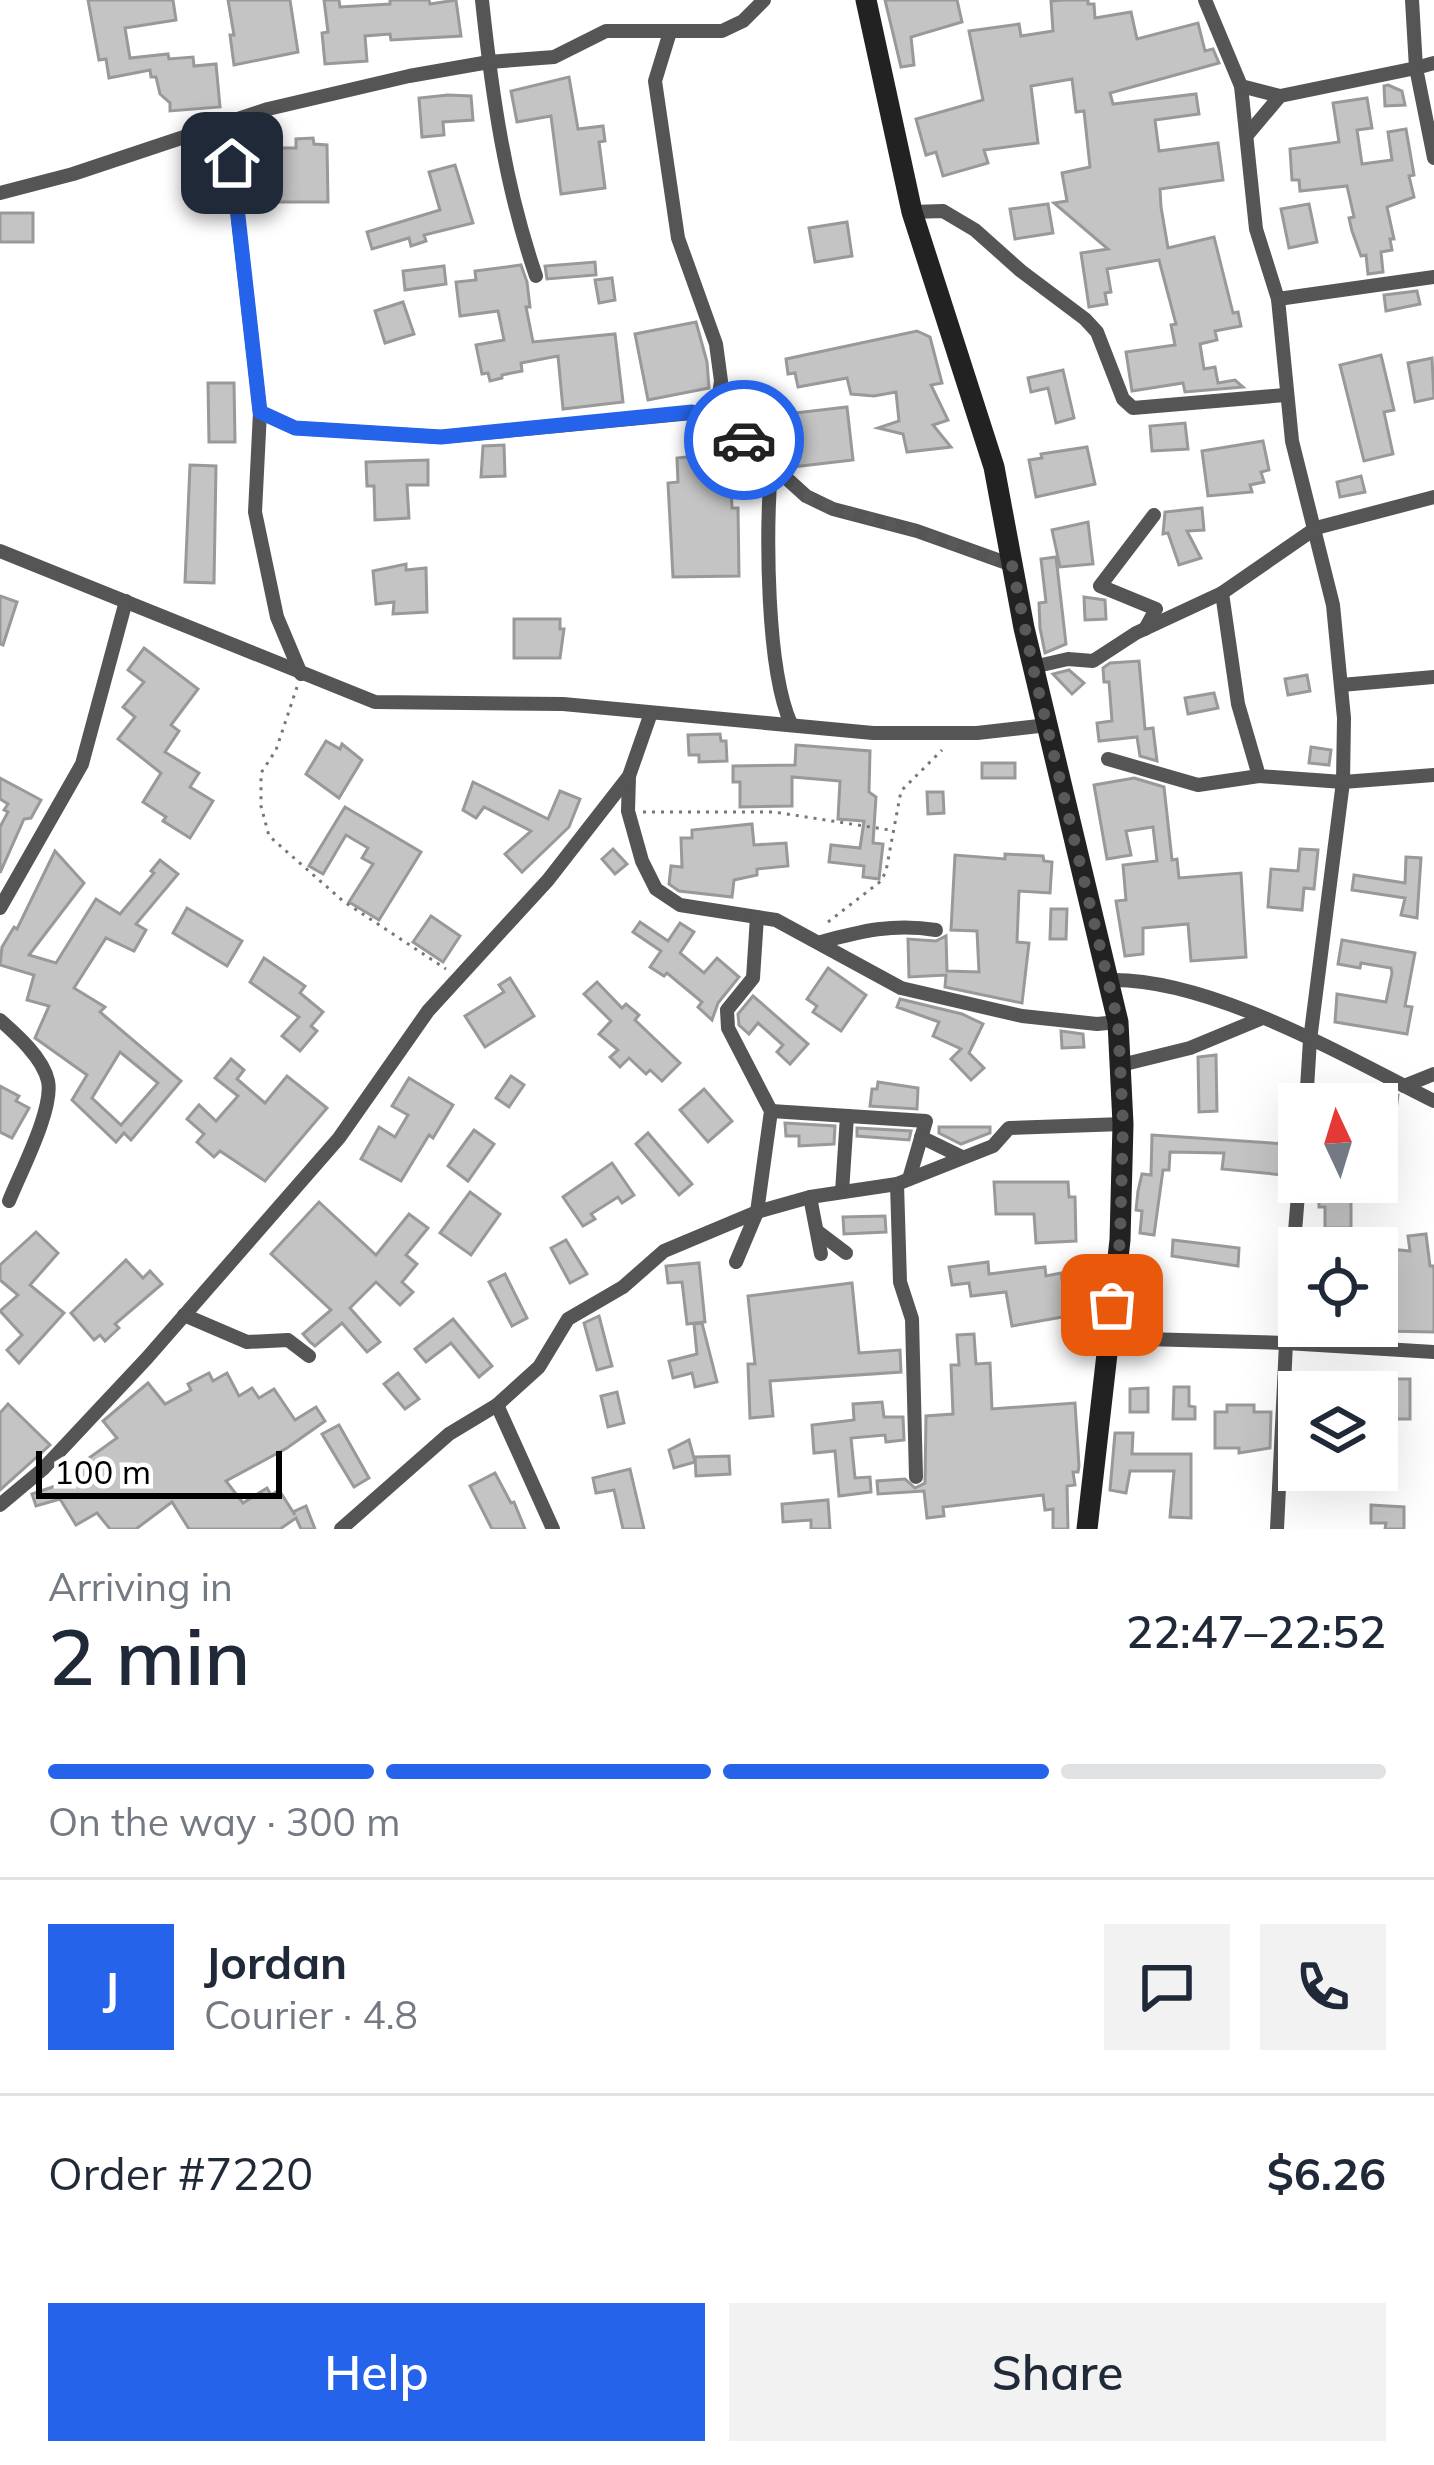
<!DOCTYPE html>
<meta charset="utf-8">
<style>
body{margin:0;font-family:Mulish,sans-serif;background:#f2f2f3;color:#1f2937;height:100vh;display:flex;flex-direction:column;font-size:45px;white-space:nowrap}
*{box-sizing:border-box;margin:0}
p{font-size:39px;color:#747a83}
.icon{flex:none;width:66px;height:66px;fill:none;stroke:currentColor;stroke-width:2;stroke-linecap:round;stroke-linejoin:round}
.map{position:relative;height:1529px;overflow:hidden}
.side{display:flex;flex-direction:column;background:#fff;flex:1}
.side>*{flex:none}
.needle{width:78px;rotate:356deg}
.controls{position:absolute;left:1278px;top:1083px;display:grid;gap:24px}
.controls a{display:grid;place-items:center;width:120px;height:120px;border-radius:0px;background:#fff;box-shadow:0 12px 48px #0002;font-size:60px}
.scale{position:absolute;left:36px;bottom:30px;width:246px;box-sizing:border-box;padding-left:12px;border:6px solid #000;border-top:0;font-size:33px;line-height:42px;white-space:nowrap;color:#000;-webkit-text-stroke:9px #fff;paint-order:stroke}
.pin{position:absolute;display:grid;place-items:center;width:102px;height:102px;color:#fff;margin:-51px;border-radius:24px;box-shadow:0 6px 18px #0006}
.courier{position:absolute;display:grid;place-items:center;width:120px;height:120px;margin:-60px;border:9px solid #2563eb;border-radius:50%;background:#fff;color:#222;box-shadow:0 3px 15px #0007}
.headline em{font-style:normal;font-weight:600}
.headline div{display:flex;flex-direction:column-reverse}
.headline{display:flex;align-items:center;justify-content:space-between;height:204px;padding:0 48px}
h1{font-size:78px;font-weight:600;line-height:90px}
.bar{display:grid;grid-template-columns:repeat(4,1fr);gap:18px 12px;align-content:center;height:144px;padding:0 48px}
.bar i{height:15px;border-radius:9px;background:#e0e1e3}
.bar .selected{background:#2563eb}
.bar p{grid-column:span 4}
.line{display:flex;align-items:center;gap:30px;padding:0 48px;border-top:3px solid #e0e1e3}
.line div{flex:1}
.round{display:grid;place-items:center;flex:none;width:126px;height:126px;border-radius:0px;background:#f2f2f3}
.button{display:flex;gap:24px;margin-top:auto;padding:24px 48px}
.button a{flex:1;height:138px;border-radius:0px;background:#2563eb;color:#fff;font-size:48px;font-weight:600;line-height:138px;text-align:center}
.button a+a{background:#f2f2f3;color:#1f2937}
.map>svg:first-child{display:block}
</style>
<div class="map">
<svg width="1434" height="1529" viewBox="0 0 1434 1529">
<rect width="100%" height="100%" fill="#fff"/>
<g fill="#c4c4c4" stroke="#999" stroke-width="3" fill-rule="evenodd">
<polygon points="88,0 173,0 176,20 125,28 130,58 168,54 169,59 193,57 194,66 216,64 220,107 170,111 170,103 160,94 156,77 151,77 150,70 109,78 106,59 99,60"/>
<polygon points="228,0 290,0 298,52 234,65 230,35 234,35"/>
<polygon points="324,0 339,0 340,7 390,4 390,0 429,0 430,4 456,0 461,36 391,40 390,34 365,36 367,61 325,64 322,33 328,32"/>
<polygon points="885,0 957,0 962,22 911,37 914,65 901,67"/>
<polygon points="1064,0 1088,0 1088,4 1094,4 1095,18 1131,12 1137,39 1198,23 1205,51 1213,49 1219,63 1110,93 1113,104 1196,94 1199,114 1155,120 1159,151 1218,143 1223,180 1160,189 1161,207 1168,248 1214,237 1233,313 1238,312 1241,326 1215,331 1217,340 1200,344 1204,369 1215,367 1218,383 1235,380 1243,387 1185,392 1183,383 1132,391 1126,352 1175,345 1171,325 1176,324 1159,260 1107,269 1111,292 1105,293 1107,304 1089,307 1081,253 1108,249 1054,203 1067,201 1062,173 1090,167 1084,111 1076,112 1072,79 1031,86 1038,143 984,150 988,163 943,176 936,152 926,155 916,119 983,100 969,31 1019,24 1021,36 1053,31 1051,1"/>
<polygon points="569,77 578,129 603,126 605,141 599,142 605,188 561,194 551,116 517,122 511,91"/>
<polygon points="1388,85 1402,91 1405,105 1385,106 1384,86"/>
<polygon points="448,95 471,96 473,120 443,122 444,135 422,137 419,98"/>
<polygon points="1367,98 1372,128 1357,130 1362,164 1392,160 1388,132 1406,129 1414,175 1409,176 1414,197 1387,207 1394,239 1390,239 1392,250 1381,252 1383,272 1368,274 1366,255 1361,256 1352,231 1349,218 1354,217 1347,186 1300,191 1299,180 1292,180 1290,149 1339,142 1333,103"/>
<polygon points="313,138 314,144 327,145 328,202 260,202 260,148 296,148 296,139"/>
<polygon points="455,165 473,223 424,235 426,241 411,246 409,238 372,249 367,232 440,210 429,172"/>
<polygon points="1048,204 1053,233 1015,239 1010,209"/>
<polygon points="1309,204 1317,242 1289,248 1281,209"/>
<rect x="0" y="213" width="33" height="29"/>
<polygon points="847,222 852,256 815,262 809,228"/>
<polygon points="595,262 596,275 547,279 545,266"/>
<polygon points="521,265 527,282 530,307 526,307 533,342 615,334 623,402 563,409 558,356 521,363 522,371 502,375 502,378 490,381 488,373 482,374 476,345 504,340 498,311 460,316 456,282 476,280 475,271"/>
<polygon points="444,266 446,284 405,290 403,271"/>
<polygon points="612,278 615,300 599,303 595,280"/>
<polygon points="1417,291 1420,304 1386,311 1384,295"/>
<polygon points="403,302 414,334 385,343 375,311"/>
<polygon points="696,322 707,362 709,388 648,400 635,334"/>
<polygon points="917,331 930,337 942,383 931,385 948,420 933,425 951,447 907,452 903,434 878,428 899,421 896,392 874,396 851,394 847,378 798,387 795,373 788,374 786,359"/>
<polygon points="1381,355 1394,410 1384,412 1393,454 1364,461 1340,365"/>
<polygon points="1432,358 1434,398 1415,402 1408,363"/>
<polygon points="1063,370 1074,418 1056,423 1048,388 1031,392 1028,378"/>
<polygon points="208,383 234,383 235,442 209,442"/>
<polygon points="847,407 853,460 792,467 786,414"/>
<polygon points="1185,423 1188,449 1152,451 1150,426"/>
<polygon points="1263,441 1269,470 1261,472 1264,482 1250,485 1252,492 1208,496 1202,451"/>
<polygon points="504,445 505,476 481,477 483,446"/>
<polygon points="1087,447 1095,484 1036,497 1029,460 1042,458 1041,454"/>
<polygon points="714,454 715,458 730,457 732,508 738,508 739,576 673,577 668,483 678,482 677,458"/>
<polygon points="428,460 428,485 407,485 409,518 375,520 374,486 367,486 366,462"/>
<polygon points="190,465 216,466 214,583 185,582"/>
<polygon points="1361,476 1365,492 1340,497 1337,482"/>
<polygon points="1202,508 1204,530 1187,531 1201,558 1179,565 1168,533 1163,534 1165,512"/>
<polygon points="1088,522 1093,564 1060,567 1052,530"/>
<polygon points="1056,557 1066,644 1045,653 1040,628 1039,603 1046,602 1041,559"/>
<polygon points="406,564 406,570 426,568 427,612 393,614 394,602 376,604 373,571"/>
<polygon points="0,596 17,602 3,645 0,644"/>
<polygon points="1084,597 1105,600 1106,619 1085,620"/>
<polygon points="514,619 560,619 560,629 564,629 560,658 514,658"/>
<polygon points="144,648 198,689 171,725 179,731 165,752 199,773 190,787 213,801 190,838 163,821 166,817 143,802 161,773 118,739 135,717 123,707 144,682 128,670"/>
<polygon points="1139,661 1145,729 1153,728 1157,761 1140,756 1137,737 1099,741 1097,723 1112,721 1109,682 1104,682 1103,668 1110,663"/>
<polygon points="1069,670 1084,683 1072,694 1053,674"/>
<polygon points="1307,675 1310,691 1288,695 1285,679"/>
<polygon points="1214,693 1218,708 1188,714 1185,698"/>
<polygon points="720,734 721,741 726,741 727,761 699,762 699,755 689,755 688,735"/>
<polygon points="326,741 340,749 342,744 362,760 339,798 306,774"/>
<polygon points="796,745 870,751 869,792 876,797 873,843 883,844 879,879 863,877 864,866 829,862 831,845 860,848 864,821 838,819 840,781 792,777 792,806 740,807 740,782 733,782 733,766 795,765"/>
<polygon points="1311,747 1331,750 1329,765 1309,763"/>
<rect x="982" y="763" width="33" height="15"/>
<polygon points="0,778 41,800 31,818 24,819 0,873 0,827 8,812 4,810 8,804 0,799"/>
<polygon points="1134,778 1164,787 1172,860 1177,859 1179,878 1241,873 1246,957 1191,961 1188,924 1143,928 1143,954 1125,956 1116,901 1126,900 1123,865 1157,861 1153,827 1126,831 1131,855 1107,859 1094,785"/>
<polygon points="473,782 548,819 560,791 580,799 569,827 522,872 505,854 531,831 484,807 476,818 463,810"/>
<polygon points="927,792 943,792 944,813 928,814"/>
<polygon points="345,807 421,852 379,920 349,902 373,864 362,858 368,848 346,835 323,874 309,866"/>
<polygon points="752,824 754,845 786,843 788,866 757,869 757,875 734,880 732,897 679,891 669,884 671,866 682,867 681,838 692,838 692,830"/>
<polygon points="613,849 627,864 615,874 602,859"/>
<polygon points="1300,849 1318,850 1314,889 1304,888 1302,910 1268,907 1271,869 1298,871"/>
<path d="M55 851 84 883 29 955 56 963 96 899 120 914 154 873 151 871 160 860 178 874 136 924 146 930 134 951 106 938 74 988 105 1007 100 1012 181 1081 131 1140 124 1133 116 1142 72 1100 87 1075 35 1038 49 1006 27 1000 34 975 0 965 2 947 14 927 17 929ZM120 1052 158 1083 121 1125 92 1098Z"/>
<polygon points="1005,854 1043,856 1044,861 1052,862 1050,893 1019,891 1017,942 1029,943 1022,1003 945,987 946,975 909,977 908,939 936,941 946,936 947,971 979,972 977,931 951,930 955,855 1005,859"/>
<polygon points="1406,857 1421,858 1417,918 1401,915 1405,898 1352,890 1354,875 1405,883"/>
<polygon points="187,908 242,941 227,966 173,933"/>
<polygon points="1051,909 1067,909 1066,939 1050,939"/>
<polygon points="431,916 460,936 443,962 413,942"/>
<polygon points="640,922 668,941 680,923 694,932 680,953 704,973 717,958 739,977 718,1003 712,1020 698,1007 702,1002 667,973 664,976 650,967 661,951 633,932"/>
<polygon points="1342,940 1415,953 1405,1006 1412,1007 1407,1034 1335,1022 1337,994 1386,1002 1392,973 1391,968 1361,963 1360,968 1338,964"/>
<polygon points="264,958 305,986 300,993 323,1012 311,1026 317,1031 300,1051 282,1036 299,1017 250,982"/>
<polygon points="828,968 866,995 841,1031 813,1012 817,1006 807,999"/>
<polygon points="510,978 534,1016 485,1047 465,1016 504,992 499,985"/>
<polygon points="597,982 622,1008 626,1004 639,1015 635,1020 680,1063 662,1081 650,1070 646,1074 629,1058 620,1067 610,1057 618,1050 599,1034 611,1021 584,994"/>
<polygon points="753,996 808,1044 790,1064 777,1052 783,1045 758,1023 749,1034 739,1025 738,1014"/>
<polygon points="900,999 962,1014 983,1024 969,1053 984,1068 971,1080 951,1059 961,1049 933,1036 939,1022 897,1007"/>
<polygon points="1061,1031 1083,1034 1084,1047 1062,1048"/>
<polygon points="1216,1055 1217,1111 1199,1112 1198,1057"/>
<polygon points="231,1059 244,1070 237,1079 265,1103 287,1076 327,1108 265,1181 220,1151 214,1157 197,1142 204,1134 187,1119 199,1105 216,1121 238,1096 215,1078"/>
<polygon points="511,1076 524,1085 509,1107 496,1098"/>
<polygon points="409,1078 453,1105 433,1138 429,1135 401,1181 361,1159 379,1127 395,1137 408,1115 392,1106"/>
<polygon points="878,1082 918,1088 917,1109 870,1106 872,1089 877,1089"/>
<polygon points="0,1086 19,1096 16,1101 29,1108 12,1138 0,1132"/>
<polygon points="704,1089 732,1121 708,1142 680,1110"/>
<polygon points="1381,1093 1398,1095 1394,1125 1377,1123"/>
<polygon points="785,1123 835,1126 834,1144 799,1146 799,1136 786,1136"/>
<polygon points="939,1127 990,1127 990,1133 961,1144 939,1133"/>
<polygon points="857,1128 911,1131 909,1140 857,1136"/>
<polygon points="474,1130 494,1144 468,1181 448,1166"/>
<polygon points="648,1133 692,1184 679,1195 636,1144"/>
<polygon points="1152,1135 1286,1144 1284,1175 1222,1169 1224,1153 1170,1152 1169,1170 1163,1170 1154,1235 1140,1233 1142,1211 1136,1210 1138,1191 1142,1174 1151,1175"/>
<polygon points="612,1163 634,1195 622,1203 618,1197 591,1214 595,1219 583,1226 563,1197"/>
<polygon points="994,1182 1068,1182 1069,1197 1075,1197 1076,1241 1036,1243 1034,1214 996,1214"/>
<polygon points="1325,1184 1351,1184 1351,1228 1325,1228 1325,1207 1319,1207 1319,1193 1325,1194"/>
<polygon points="470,1192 500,1214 471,1255 440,1233"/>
<polygon points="319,1202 376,1255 409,1214 428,1228 406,1255 417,1264 402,1282 413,1292 400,1305 376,1282 350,1308 380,1342 367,1352 342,1323 315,1346 310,1342 303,1334 331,1310 271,1254"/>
<polygon points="885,1216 886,1232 844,1234 843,1217"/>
<polygon points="36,1232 58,1253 30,1285 64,1313 19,1363 7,1350 22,1335 0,1311 18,1295 0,1280 0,1265"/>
<polygon points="1426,1234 1430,1266 1434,1266 1434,1332 1383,1331 1389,1249 1410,1251 1408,1236"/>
<polygon points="566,1240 587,1274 570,1283 551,1248"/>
<polygon points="1173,1240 1239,1248 1238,1266 1172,1256"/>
<polygon points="126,1260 143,1278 150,1271 162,1284 115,1324 119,1328 105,1341 100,1335 94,1340 71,1313"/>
<polygon points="988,1262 989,1274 1045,1267 1046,1276 1061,1273 1068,1316 1012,1326 1006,1292 971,1296 969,1283 952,1285 949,1267"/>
<polygon points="699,1263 705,1322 687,1324 682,1282 668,1283 666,1266"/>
<polygon points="505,1274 527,1318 512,1326 489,1282"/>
<polygon points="852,1283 859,1353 900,1350 901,1372 770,1381 773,1416 750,1418 748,1364 755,1364 748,1296"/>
<polygon points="599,1316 612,1366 597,1370 584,1323"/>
<polygon points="453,1319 492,1366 479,1377 451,1343 426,1362 415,1349"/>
<polygon points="702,1323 717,1382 695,1387 692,1373 673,1378 669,1361 697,1354 694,1324"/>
<polygon points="974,1334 976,1364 990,1363 992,1409 1075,1403 1079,1466 1078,1472 1073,1472 1075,1485 1067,1486 1068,1529 1053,1529 1053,1509 1045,1510 1043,1495 943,1507 944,1516 927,1518 924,1491 878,1494 877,1481 905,1479 915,1488 925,1483 926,1416 953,1414 951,1365 959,1365 957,1335"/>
<polygon points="209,1373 213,1381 227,1373 239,1396 252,1388 259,1398 274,1389 295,1420 316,1407 325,1421 287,1448 226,1481 243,1503 267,1488 271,1495 279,1490 295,1515 293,1512 306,1506 315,1529 301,1529 296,1518 280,1529 189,1529 172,1502 136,1529 110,1529 97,1513 76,1525 60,1499 36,1506 32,1494 73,1480 68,1473 117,1438 103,1421 148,1383 165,1404 191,1390 188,1384"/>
<polygon points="398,1373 419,1399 405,1409 384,1384"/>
<rect x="1391" y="1379" width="19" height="40"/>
<polygon points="1174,1387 1189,1387 1189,1406 1195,1407 1195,1419 1173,1419"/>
<polygon points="1148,1388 1148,1412 1130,1412 1130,1389"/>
<polygon points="617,1392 624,1423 608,1427 601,1396"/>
<polygon points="882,1402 884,1417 903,1417 904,1440 886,1442 885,1435 851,1438 855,1478 870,1477 871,1492 839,1496 835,1451 814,1453 812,1425 854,1420 853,1404"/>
<polygon points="8,1404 50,1445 0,1490 0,1413"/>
<polygon points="1227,1405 1254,1405 1254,1412 1271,1412 1270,1448 1239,1453 1239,1448 1215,1448 1215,1412 1227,1412"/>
<polygon points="339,1425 369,1478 354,1487 322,1434"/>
<polygon points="1115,1433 1133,1433 1132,1454 1191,1454 1191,1518 1170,1517 1174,1471 1130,1471 1126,1493 1110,1490"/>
<polygon points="689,1440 695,1462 674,1468 669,1450"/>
<polygon points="729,1456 730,1474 696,1476 695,1457"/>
<polygon points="630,1469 644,1529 623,1529 614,1490 596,1493 593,1478"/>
<polygon points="495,1473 511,1503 514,1502 525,1529 492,1529 470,1486"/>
<polygon points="828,1500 830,1529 811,1529 811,1520 783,1522 782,1504"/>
<polygon points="1371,1505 1404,1507 1404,1529 1385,1529 1386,1523 1371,1523"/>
</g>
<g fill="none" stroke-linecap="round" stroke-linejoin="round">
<g stroke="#777" stroke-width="3" stroke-dasharray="3 6" stroke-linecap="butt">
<polyline points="297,687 276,750 261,773 261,806 269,836 343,901 446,969"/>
<polyline points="643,812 774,812 890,830"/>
<polyline points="828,922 881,881 886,871 901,791 942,750"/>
</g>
<g stroke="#555" stroke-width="14">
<path d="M482 0C492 95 505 186 536 276"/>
<polyline points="1205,0 1241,86 1256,229 1278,299 1292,441 1333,605 1344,718 1343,782 1310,1040 1306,1104"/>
<polyline points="670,32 655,81 678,238 716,344 721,381 715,421"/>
<polyline points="1434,63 1416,68 1434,158"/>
<polyline points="1241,86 1280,96"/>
<polyline points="227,121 260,412 255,512 277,617 301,674"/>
<polyline points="1248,134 1280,96 1416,68 1412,0"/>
<polyline points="0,193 73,174 268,109 409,76 489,62 554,57 606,31 722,31 743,21 764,0"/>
<polyline points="912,212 943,211 975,230 1021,271 1085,319 1097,332 1123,399 1133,408 1285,395"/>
<polyline points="1278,299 1434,277"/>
<polyline points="260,412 295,428 441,437 692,413 740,436 806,496 833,509 917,531 1012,565"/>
<path d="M771 468C766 532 766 668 791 724"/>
<polyline points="1434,497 1316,528 1222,593 1238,704 1259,776 1343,782 1434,775"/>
<polyline points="0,551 375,702 563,704 873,733 977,733 1048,725"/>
<polyline points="1145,629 1156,609 1100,586 1154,515"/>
<polyline points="1033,667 1068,659 1093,661 1136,633 1222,593"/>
<polyline points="1341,685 1434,677"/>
<polyline points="1108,759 1198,785 1259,776"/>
<polyline points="629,777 628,811 642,861 656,889 680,905 776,920 901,988 1022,1016 1097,1024 1118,1022"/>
<polyline points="0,908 82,764 126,601"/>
<path d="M821 942C861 931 894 923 936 930"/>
<path d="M1108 980C1209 977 1344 1056 1434 1101"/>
<path d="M0 1020C17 1035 43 1058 48 1081 54 1109 20 1173 9 1201"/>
<polyline points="1121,1065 1190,1048 1260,1019"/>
<polyline points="1404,1086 1434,1074"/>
<polyline points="771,1111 926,1121 909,1179"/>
<polyline points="921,1137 962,1157"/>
<polyline points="897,1184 900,1282 912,1319 916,1477"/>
<polyline points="842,1192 847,1116"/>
<polyline points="810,1197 821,1254"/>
<polyline points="817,1231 846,1253"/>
<polyline points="736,1262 757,1212 771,1111 728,1028 727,1010 753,978 757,917"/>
<polyline points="184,1315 247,1342 288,1340 309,1356"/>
<polyline points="1108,1338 1286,1343 1434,1352"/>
<polyline points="497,1405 553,1529"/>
<polyline points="0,1505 43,1469 147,1358 339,1138 428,1011 548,880 629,776 651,713"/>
<polyline points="341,1529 449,1434 497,1405 539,1367 568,1319 623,1287 664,1251 757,1212 810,1197 897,1184 993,1146 1009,1128 1123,1124"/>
<polyline points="1277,1529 1286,1343 1299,1182"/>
</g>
<polyline stroke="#222" stroke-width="21" points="866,0 912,212 994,467 1024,628 1118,1022 1123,1124 1120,1240 1087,1529"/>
</g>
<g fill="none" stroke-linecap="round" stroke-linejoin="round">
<polyline stroke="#595959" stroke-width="12" stroke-dasharray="0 21.6" points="744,440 806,496 833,508 917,531 1012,565 1034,672 1118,1022 1123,1124 1120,1240 1112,1305"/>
<polyline stroke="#2563eb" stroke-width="15" points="232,163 260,412 295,428 441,437 692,412 744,440"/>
</g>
</svg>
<div class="controls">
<a><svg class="needle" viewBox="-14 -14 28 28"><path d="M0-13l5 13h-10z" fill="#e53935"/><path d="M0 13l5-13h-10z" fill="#747a83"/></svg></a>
<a><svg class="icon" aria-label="locate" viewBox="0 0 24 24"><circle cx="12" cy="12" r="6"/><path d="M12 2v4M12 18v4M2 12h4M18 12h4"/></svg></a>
<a><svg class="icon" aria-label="layers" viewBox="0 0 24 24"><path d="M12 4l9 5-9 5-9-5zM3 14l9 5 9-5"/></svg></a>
</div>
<div class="scale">100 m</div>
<div class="pin" style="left:1112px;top:1305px;background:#ea580c"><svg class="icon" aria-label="bag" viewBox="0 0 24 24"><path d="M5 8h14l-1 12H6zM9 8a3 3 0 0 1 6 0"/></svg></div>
<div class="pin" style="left:232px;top:163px;background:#1f2937"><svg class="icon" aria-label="home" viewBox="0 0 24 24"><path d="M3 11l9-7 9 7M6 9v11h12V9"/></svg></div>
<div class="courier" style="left:744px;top:440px"><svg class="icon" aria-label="car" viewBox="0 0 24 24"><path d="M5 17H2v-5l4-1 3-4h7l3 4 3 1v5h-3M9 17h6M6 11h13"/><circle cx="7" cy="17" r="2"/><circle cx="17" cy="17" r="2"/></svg></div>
</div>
<section class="side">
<div class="headline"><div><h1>2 min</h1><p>Arriving in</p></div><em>22:47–22:52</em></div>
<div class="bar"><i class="selected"></i><i class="selected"></i><i class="selected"></i><i></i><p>On the way · 300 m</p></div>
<div class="line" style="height:216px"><b class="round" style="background:#2563eb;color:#fff">J</b><div><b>Jordan</b><p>Courier · 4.8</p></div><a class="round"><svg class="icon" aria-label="chat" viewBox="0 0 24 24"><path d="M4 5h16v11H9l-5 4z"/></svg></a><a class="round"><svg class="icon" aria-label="phone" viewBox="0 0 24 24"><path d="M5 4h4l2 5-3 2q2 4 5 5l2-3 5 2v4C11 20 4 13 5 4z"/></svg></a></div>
<div class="line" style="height:156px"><div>Order #7220</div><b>$6.26</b></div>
<div class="button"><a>Help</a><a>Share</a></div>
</section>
